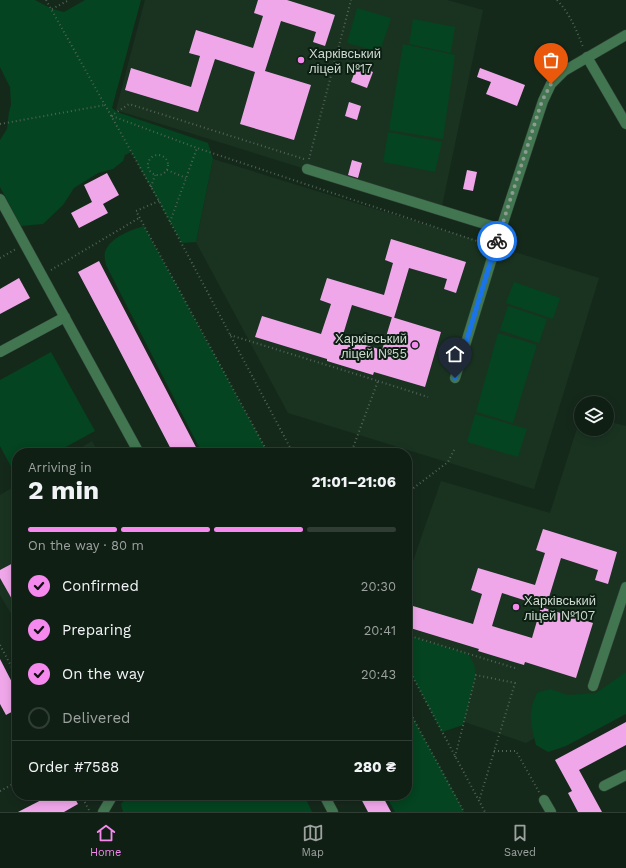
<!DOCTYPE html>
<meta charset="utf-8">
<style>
body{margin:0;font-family:"Work Sans",sans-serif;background:#19271d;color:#f1f3f6;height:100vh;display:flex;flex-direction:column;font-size:15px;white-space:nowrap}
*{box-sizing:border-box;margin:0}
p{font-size:13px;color:#9ca2a0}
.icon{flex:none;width:22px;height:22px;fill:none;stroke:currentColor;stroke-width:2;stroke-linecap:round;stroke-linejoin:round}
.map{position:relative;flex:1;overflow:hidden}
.details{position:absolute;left:12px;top:448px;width:400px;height:352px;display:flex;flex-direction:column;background:#101f14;border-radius:16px;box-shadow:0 2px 10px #0003,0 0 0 1px #303d34}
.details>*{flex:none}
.buttons{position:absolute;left:574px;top:396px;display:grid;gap:8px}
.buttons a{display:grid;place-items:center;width:40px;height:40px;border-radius:50%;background:#101f14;box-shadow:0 2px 10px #0003,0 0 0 1px #303d34;font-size:20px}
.pin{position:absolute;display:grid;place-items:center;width:34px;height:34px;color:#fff;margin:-41px -17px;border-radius:50% 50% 50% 0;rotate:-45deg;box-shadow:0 0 4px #0007}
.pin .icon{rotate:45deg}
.courier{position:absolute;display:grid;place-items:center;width:40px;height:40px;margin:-20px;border:3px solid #1a73e8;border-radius:50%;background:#fff;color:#222;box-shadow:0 1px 5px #0007}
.summary em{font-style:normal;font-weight:700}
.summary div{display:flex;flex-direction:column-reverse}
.summary{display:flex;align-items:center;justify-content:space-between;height:68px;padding:0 16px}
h1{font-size:26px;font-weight:700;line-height:30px}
.bar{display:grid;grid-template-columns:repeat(4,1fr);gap:6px 4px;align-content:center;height:48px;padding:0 16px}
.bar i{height:5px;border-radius:3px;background:#303d34}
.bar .on{background:#f589ee}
.bar p{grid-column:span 4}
.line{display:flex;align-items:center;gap:10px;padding:0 16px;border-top:1px solid #303d34}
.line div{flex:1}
ol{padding:0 16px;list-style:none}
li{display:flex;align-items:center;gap:12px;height:44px}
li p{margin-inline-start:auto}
li .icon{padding:4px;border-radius:50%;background:#f589ee;color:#111;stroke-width:4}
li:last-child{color:#9ca2a0}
li i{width:22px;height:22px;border:2px solid #303d34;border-radius:50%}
.menu{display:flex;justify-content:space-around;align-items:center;height:56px;border-top:1px solid #303d34;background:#101f14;font-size:11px;color:#9ca2a0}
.menu a{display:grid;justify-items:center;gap:2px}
.menu .on{color:#f589ee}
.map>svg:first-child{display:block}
</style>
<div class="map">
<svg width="626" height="812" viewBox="0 0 626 812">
<rect width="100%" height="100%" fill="#15291b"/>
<g fill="#1a3321">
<polygon points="145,0 447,0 483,10 441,211 116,110"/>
<polygon points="213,159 599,278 534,489 288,413 196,242"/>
<polygon points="581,416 581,429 607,429 607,421 626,426 626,686 526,743 456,719 407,636 407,578 441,481 550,513"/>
<polygon points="92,441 99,453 72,453"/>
<polygon points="17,485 17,624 0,595 0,495"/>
</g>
<g fill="#044420">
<polygon points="0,0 35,0 52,9 64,12 85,0 141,0 112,108 117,112 208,143 213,159 196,242 182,243 131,152 125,155 123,161 113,169 98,173 74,188 63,205 43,224 21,226 0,187 0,140 7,129 9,112 11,105 10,87 0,67"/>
<polygon points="357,8 391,18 380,52 347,43"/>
<polygon points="413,19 455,27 451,53 409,44"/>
<polygon points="403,44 455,55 443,139 389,130"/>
<polygon points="388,132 442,142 435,172 383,162"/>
<path d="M144 226 268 453H202L106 265C105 261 104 255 105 252 110 237 131 230 144 226Z"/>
<polygon points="514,282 560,298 553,319 506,303"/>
<polygon points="508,306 547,319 539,343 500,330"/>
<polygon points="498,333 537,345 513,423 476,412"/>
<polygon points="51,352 95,431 55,453 17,453 17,474 15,474 0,446 0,380"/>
<polygon points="475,414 527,429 518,457 467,442"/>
<polygon points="407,635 468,654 474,664 476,675 463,725 442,732 407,666"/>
<path d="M626 672V714L566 746 548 752 536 745C531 724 527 714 537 693L550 689 568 695 596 693Z"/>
<polygon points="407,707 459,802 464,812 395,812 386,795 407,795"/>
<polygon points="129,795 304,795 312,812 123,812 121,804"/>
</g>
<g fill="#f0a7ea">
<polygon points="258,0 287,0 335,15 325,46 313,42 316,32 281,21 265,71 311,85 294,140 240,124 255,72 215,59 198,112 125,90 131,68 191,87 200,56 189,53 196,30 253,48 263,16 254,13"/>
<polygon points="357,66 373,72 367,88 351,82"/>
<polygon points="480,68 525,85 517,106 486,94 491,82 477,77"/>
<polygon points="349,102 361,106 357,120 345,116"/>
<polygon points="352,160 362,163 358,178 348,175"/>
<polygon points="467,170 477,172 473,191 463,189"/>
<polygon points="107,173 119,195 103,204 108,213 79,228 71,213 92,202 84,185"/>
<polygon points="391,239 466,262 456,293 444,289 447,279 409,268 394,318 352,305 342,338 382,350 392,317 441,332 425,387 374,372 373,375 327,361 327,359 255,337 262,316 321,334 331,304 320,300 327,278 384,295 393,263 385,260"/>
<polygon points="99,261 199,453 173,453 113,338 78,272"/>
<polygon points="19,278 30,298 0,314 0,289"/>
<polygon points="543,529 617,552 608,584 595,580 598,570 561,558 546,607 502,593 492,626 532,638 541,607 593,623 576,678 525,662 524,665 478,651 479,649 407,627 413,606 473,624 482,594 471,590 478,568 535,585 545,553 536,550"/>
<polygon points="17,561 17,608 0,578 0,570"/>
<polygon points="0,659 17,692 17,709 6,715 0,704"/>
<polygon points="626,722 626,745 579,770 602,812 578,812 568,793 572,791 555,760"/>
<polygon points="51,795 73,795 78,804 64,812 18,812"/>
<polygon points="359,795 382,795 391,812 368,812"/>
</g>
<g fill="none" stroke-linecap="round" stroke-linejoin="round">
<defs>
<g id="minor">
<polyline points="587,57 626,124"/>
<polyline points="307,169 501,229"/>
<polyline points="0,199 139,453"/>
<polyline points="0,352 65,317"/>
<polyline points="455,378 501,229 543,101 551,84 564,71 626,35"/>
<polyline points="593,686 626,587"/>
<polyline points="604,786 626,775"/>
<polyline points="324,795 333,812"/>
<polyline points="544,800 551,812"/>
<polyline points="103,812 113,795"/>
</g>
</defs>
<use href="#minor" stroke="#334538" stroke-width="11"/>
<g stroke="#526357" stroke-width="2" stroke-dasharray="1 3" stroke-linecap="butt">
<polyline points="46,0 159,201 293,453"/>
<path d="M557 0C570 14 576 29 583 47"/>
<polyline points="52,9 69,0"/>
<polyline points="111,116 129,104 304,159"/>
<polyline points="112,116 197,148"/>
<polyline points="0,124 105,105"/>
<circle cx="158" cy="165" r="10"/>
<polyline points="309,159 351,0"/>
<polyline points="167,170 186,178"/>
<polyline points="151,187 155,175"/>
<polyline points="159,201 136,211 268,453"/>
<polyline points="170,222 197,148 486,244"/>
<polyline points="0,258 16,249"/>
<polyline points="51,270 139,218"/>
<polyline points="230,335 378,381 351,453"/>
<polyline points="378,381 428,397"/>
<polyline points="407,493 448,462 455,448"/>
<polyline points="407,635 518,669"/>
<polyline points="0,645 17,677"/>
<polyline points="407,666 485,812"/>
<polyline points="407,707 464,812"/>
<polyline points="494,751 516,751 539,792"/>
<polyline points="455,757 476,675 515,683 479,801"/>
<polyline points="0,791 17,782"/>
<polyline points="81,795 90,812"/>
</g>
<use href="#minor" stroke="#427651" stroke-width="10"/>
</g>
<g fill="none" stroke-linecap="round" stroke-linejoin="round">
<polyline stroke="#8d9b91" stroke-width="4" stroke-dasharray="0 7.2" points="497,241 542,101 551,84"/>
<polyline stroke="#1a73e8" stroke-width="5" points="455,378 497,241"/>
</g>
<g fill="#f589ee" stroke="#0c1f12" stroke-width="1.5">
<circle cx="301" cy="60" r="4"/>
<circle cx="415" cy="345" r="4"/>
<circle cx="516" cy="607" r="4"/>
</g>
<g text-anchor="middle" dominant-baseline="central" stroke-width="4" stroke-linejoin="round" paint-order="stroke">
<g font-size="13" fill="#ced9d0" stroke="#0c1f12" text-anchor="start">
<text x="309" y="53">Харківський<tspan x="309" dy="15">ліцей №17</tspan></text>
<text x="407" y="338" text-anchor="end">Харківський<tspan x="407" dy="15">ліцей №55</tspan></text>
<text x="524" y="600">Харківський<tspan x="524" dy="15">ліцей №107</tspan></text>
</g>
</g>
</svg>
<div class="buttons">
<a><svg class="icon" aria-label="layers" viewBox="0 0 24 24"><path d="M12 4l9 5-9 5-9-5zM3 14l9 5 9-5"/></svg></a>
</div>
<div class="pin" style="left:551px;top:84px;background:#ea580c"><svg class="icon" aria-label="bag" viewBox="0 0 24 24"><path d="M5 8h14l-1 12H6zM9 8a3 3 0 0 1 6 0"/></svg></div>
<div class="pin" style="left:455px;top:378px;background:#1f2937"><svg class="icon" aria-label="home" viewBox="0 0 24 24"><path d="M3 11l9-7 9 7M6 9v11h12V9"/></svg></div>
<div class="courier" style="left:497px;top:241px"><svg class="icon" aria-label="bike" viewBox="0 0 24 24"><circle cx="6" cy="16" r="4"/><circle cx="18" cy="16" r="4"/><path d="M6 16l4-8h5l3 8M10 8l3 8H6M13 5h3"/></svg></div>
<section class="details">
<div class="summary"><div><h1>2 min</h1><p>Arriving in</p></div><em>21:01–21:06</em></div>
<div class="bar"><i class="on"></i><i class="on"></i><i class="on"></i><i></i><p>On the way · 80 m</p></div>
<ol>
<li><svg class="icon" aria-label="check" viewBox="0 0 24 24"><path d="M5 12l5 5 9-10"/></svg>Confirmed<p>20:30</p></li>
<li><svg class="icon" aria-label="check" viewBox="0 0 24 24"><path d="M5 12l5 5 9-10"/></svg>Preparing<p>20:41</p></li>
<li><svg class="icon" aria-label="check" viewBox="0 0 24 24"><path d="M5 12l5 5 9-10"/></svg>On the way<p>20:43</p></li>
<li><i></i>Delivered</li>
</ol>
<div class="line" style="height:52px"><div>Order #7588</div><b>280 ₴</b></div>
</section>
</div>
<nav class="menu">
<a class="on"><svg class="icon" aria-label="home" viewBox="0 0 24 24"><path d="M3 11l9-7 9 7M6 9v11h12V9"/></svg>Home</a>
<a><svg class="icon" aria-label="map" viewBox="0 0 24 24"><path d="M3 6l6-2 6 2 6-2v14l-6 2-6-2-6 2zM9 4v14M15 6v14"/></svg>Map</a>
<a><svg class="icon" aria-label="saved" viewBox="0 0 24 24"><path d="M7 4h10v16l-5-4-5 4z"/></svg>Saved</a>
</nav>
